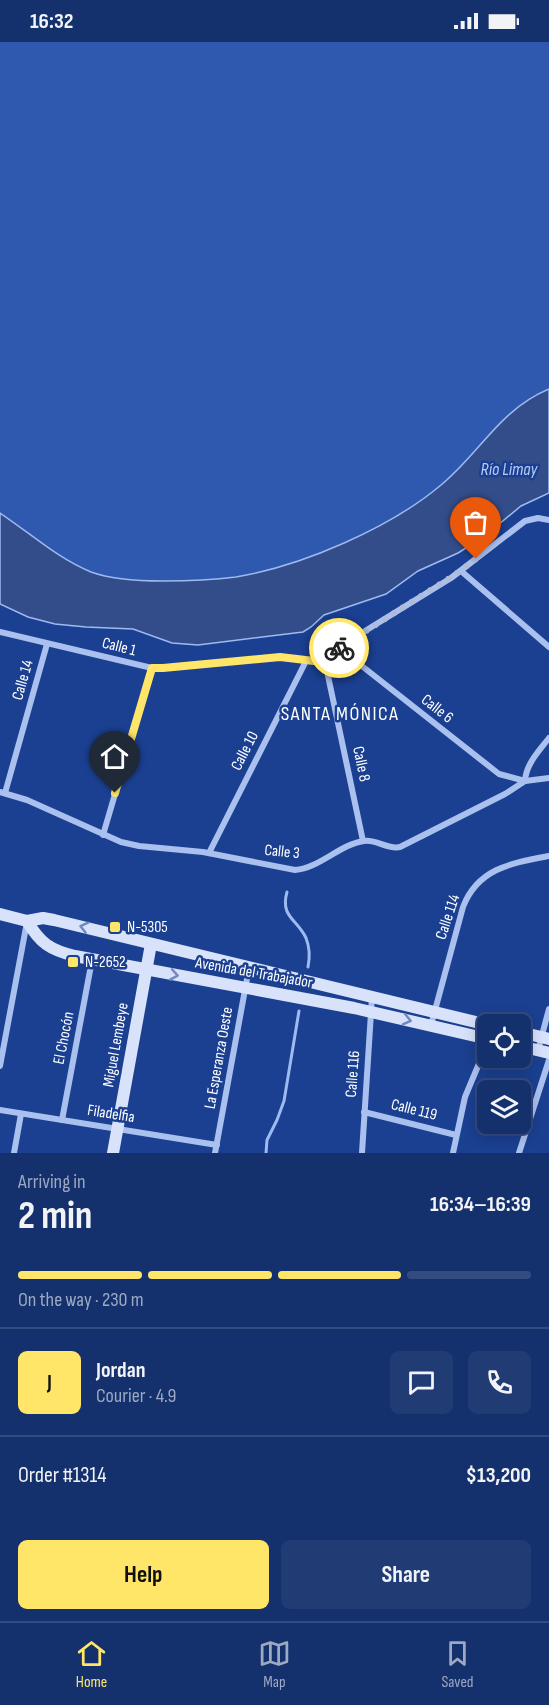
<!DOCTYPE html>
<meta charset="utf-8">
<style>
body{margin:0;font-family:"Sofia Sans Condensed",sans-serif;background:#213c75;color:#f1f3f6;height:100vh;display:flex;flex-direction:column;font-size:22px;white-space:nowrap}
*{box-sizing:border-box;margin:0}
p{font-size:20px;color:#9da9c2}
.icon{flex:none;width:33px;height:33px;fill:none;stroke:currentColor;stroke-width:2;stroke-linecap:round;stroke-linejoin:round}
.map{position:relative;height:1111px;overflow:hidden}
.details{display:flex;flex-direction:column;background:#14306d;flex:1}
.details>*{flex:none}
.tools{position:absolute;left:477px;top:972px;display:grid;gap:12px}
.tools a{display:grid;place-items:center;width:54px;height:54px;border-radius:9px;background:#14306d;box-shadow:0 3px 15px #0003,0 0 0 2px #334b80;font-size:30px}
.pin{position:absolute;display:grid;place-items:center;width:51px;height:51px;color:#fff;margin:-62px -26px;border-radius:50% 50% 50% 0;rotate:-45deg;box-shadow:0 0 6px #0007}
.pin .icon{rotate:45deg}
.courier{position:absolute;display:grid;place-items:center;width:60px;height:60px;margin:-30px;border:4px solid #ffe668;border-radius:50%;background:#fff;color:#222;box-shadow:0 2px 8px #0007}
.head em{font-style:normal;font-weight:700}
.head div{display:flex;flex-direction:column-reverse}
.head{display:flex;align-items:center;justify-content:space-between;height:102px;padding:0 18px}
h1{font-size:39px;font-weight:700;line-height:45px}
.bar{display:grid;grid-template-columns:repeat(4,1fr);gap:9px 6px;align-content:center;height:72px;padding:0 18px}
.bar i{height:8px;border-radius:4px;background:#334b80}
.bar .active{background:#ffe668}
.bar p{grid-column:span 4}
.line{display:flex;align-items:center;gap:15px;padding:0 18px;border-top:2px solid #334b80}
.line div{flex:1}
.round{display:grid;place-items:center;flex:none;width:63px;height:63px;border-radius:9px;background:#213c75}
.button{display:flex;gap:12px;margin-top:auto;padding:12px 18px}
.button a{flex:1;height:69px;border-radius:9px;background:#ffe668;color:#111;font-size:24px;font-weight:700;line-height:69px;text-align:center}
.button a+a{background:#213c75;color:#f1f3f6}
.status{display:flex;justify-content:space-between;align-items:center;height:42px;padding:0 30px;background:#14306d;direction:ltr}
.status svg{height:16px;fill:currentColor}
.dock{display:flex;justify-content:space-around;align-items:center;height:84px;border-top:2px solid #334b80;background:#14306d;font-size:16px;color:#9da9c2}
.dock a{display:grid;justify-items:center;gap:3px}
.dock .active{color:#ffe668}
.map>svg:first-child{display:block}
</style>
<div class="status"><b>16:32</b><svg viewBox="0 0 49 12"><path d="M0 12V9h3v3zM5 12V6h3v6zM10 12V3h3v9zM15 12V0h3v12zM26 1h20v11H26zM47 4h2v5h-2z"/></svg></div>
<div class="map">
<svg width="549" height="1111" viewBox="0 0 549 1111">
<rect width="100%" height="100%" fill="#1b4091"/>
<path fill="#2e59af" d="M0 0H549V347C499 368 480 411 441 443 390 486 302 524 236 535 212 538 187 539 163 539 140 539 113 538 91 530 57 516 30 491 0 471Z"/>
<path fill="#334d8a" stroke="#9dbaf1" stroke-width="1.5" d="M549 347V451L521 464 482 496 458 511 418 529 386 552 324 573 311 585 303 590 198 603 172 601 133 587 86 585 55 582 28 575 0 562V471C30 491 57 516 91 530 113 538 140 539 163 539 187 539 212 538 236 535 302 524 390 486 441 443 480 411 499 368 549 347Z"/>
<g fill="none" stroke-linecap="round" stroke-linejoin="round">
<g stroke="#9dbaf1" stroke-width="3">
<path d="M287 850C280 875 297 877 306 896 310 906 310 915 308 925"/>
<polyline points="266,1111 267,1098 277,1078 284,1059 299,969"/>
</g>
<g stroke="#aac1ef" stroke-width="6">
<polyline points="461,529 549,605"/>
<path d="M0 590 152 626H163L280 615C293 615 305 620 318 618L451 536 525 479 538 476 549 478"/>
<path d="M339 606 499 732 525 739C526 722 539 709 549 696"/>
<polyline points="324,615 363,799"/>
<path d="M0 750 27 758 121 800 139 804 203 810 295 828C320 826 340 802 364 799 377 797 387 808 400 805L505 752 525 739 549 736"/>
<polyline points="5,751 47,602"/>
<polyline points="103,793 152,626"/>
<polyline points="209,811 306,619"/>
<path d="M431 983 463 865C478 826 512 821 549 814"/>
<polyline points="538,1008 549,967"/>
<polyline points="0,1024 27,880"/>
<polyline points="0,1068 217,1103"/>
<polyline points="364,1070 456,1093"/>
<polyline points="62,1078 92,918"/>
<polyline points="14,1111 21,1072"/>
<polyline points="215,1111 249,926"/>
<polyline points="362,1111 372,955"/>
<polyline points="453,1111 465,1055 488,1000"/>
<polyline points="519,1111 549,1018"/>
</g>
<g stroke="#d8e2fa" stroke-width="12">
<polyline points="0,872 27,879 43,876 54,878 488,983"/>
<path d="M27 879C40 901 50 908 75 914L354 966 488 997"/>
<polyline points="520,990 549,997"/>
<polyline points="520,1004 549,1011"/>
<polyline points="113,1111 151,902"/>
</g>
</g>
<defs><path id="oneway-chevron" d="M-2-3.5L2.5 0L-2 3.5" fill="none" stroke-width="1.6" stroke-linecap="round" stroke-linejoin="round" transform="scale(1.5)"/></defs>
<g stroke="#7089c0">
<use href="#oneway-chevron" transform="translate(84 885) rotate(-166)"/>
<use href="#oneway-chevron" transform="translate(174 933) rotate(10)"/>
<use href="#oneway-chevron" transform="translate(407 978) rotate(13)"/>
</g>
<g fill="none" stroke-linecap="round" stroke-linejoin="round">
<polyline stroke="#afbcd8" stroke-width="6" stroke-dasharray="0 10.8" points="339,606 456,532 476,517"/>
<polyline stroke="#ffe668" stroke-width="8" points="115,751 152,626 163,626 280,615 314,619 321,617 339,606"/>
</g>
<g fill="#ffe668" stroke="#1b4091" stroke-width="2">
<rect x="109" y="879" width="12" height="12" rx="3"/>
<rect x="67" y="914" width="12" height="12" rx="3"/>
</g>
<g text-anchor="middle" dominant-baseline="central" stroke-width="5" stroke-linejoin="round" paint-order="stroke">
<g font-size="16" fill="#fff" stroke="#1b4091">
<text transform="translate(119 605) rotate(14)">Calle 1</text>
<text transform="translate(23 638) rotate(-74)">Calle 14</text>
<text transform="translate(437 667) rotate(38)">Calle 6</text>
<text transform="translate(245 709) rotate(-63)">Calle 10</text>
<text transform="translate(361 722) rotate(78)">Calle 8</text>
<text transform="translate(282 810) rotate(6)">Calle 3</text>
<text transform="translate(448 875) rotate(-72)">Calle 114</text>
<text transform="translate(254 931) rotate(10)">Avenida del Trabajador</text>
<text transform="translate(64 996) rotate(-79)">El Chocón</text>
<text transform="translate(116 1003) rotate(-80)">Miguel Lembeye</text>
<text transform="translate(219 1016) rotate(-80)">La Esperanza Oeste</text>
<text transform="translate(353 1032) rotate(-86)">Calle 116</text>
<text transform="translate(414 1068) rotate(14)">Calle 119</text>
<text transform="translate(111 1072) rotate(9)">Filadelfia</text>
</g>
<g font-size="16" fill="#fff" stroke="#1b4091" text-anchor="start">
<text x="127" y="885">N-5305</text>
<text x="85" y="920">N-2652</text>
</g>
<g font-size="18" font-style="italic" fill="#b7cbf5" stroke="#1b4091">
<text x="509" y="427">Río Limay</text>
</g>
<g font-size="20" letter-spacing="1.5" fill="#fff" stroke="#1b4091">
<text x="340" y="672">SANTA MÓNICA</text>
</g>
</g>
</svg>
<div class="tools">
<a><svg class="icon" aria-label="locate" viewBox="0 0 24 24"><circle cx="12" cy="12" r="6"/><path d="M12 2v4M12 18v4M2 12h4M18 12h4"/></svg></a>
<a><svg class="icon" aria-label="layers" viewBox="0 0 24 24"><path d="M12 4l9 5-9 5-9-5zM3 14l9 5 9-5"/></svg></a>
</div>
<div class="pin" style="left:476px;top:517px;background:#ea580c"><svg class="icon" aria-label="bag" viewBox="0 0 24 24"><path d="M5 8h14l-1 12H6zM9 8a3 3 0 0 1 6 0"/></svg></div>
<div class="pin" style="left:115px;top:751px;background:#1f2937"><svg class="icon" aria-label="home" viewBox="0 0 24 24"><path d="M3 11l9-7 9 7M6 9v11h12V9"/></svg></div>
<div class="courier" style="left:339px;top:606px"><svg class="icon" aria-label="bike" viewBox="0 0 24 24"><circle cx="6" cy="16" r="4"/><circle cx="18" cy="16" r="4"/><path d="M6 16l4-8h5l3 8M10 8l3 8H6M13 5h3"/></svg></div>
</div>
<section class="details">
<div class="head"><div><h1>2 min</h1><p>Arriving in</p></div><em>16:34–16:39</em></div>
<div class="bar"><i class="active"></i><i class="active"></i><i class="active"></i><i></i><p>On the way · 230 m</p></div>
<div class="line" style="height:108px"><b class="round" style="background:#ffe668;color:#111">J</b><div><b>Jordan</b><p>Courier · 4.9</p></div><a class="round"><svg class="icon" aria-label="chat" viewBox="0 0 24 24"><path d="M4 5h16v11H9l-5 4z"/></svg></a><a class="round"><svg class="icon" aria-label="phone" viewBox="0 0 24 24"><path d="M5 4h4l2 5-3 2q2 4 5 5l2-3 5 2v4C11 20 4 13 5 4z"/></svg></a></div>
<div class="line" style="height:78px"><div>Order #1314</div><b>$13,200</b></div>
<div class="button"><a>Help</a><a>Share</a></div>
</section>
<nav class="dock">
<a class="active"><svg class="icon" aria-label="home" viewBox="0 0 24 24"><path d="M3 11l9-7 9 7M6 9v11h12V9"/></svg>Home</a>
<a><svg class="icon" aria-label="map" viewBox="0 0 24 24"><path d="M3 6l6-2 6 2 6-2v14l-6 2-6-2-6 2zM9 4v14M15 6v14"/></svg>Map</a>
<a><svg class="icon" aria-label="saved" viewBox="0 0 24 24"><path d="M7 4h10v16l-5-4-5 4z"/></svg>Saved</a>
</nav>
